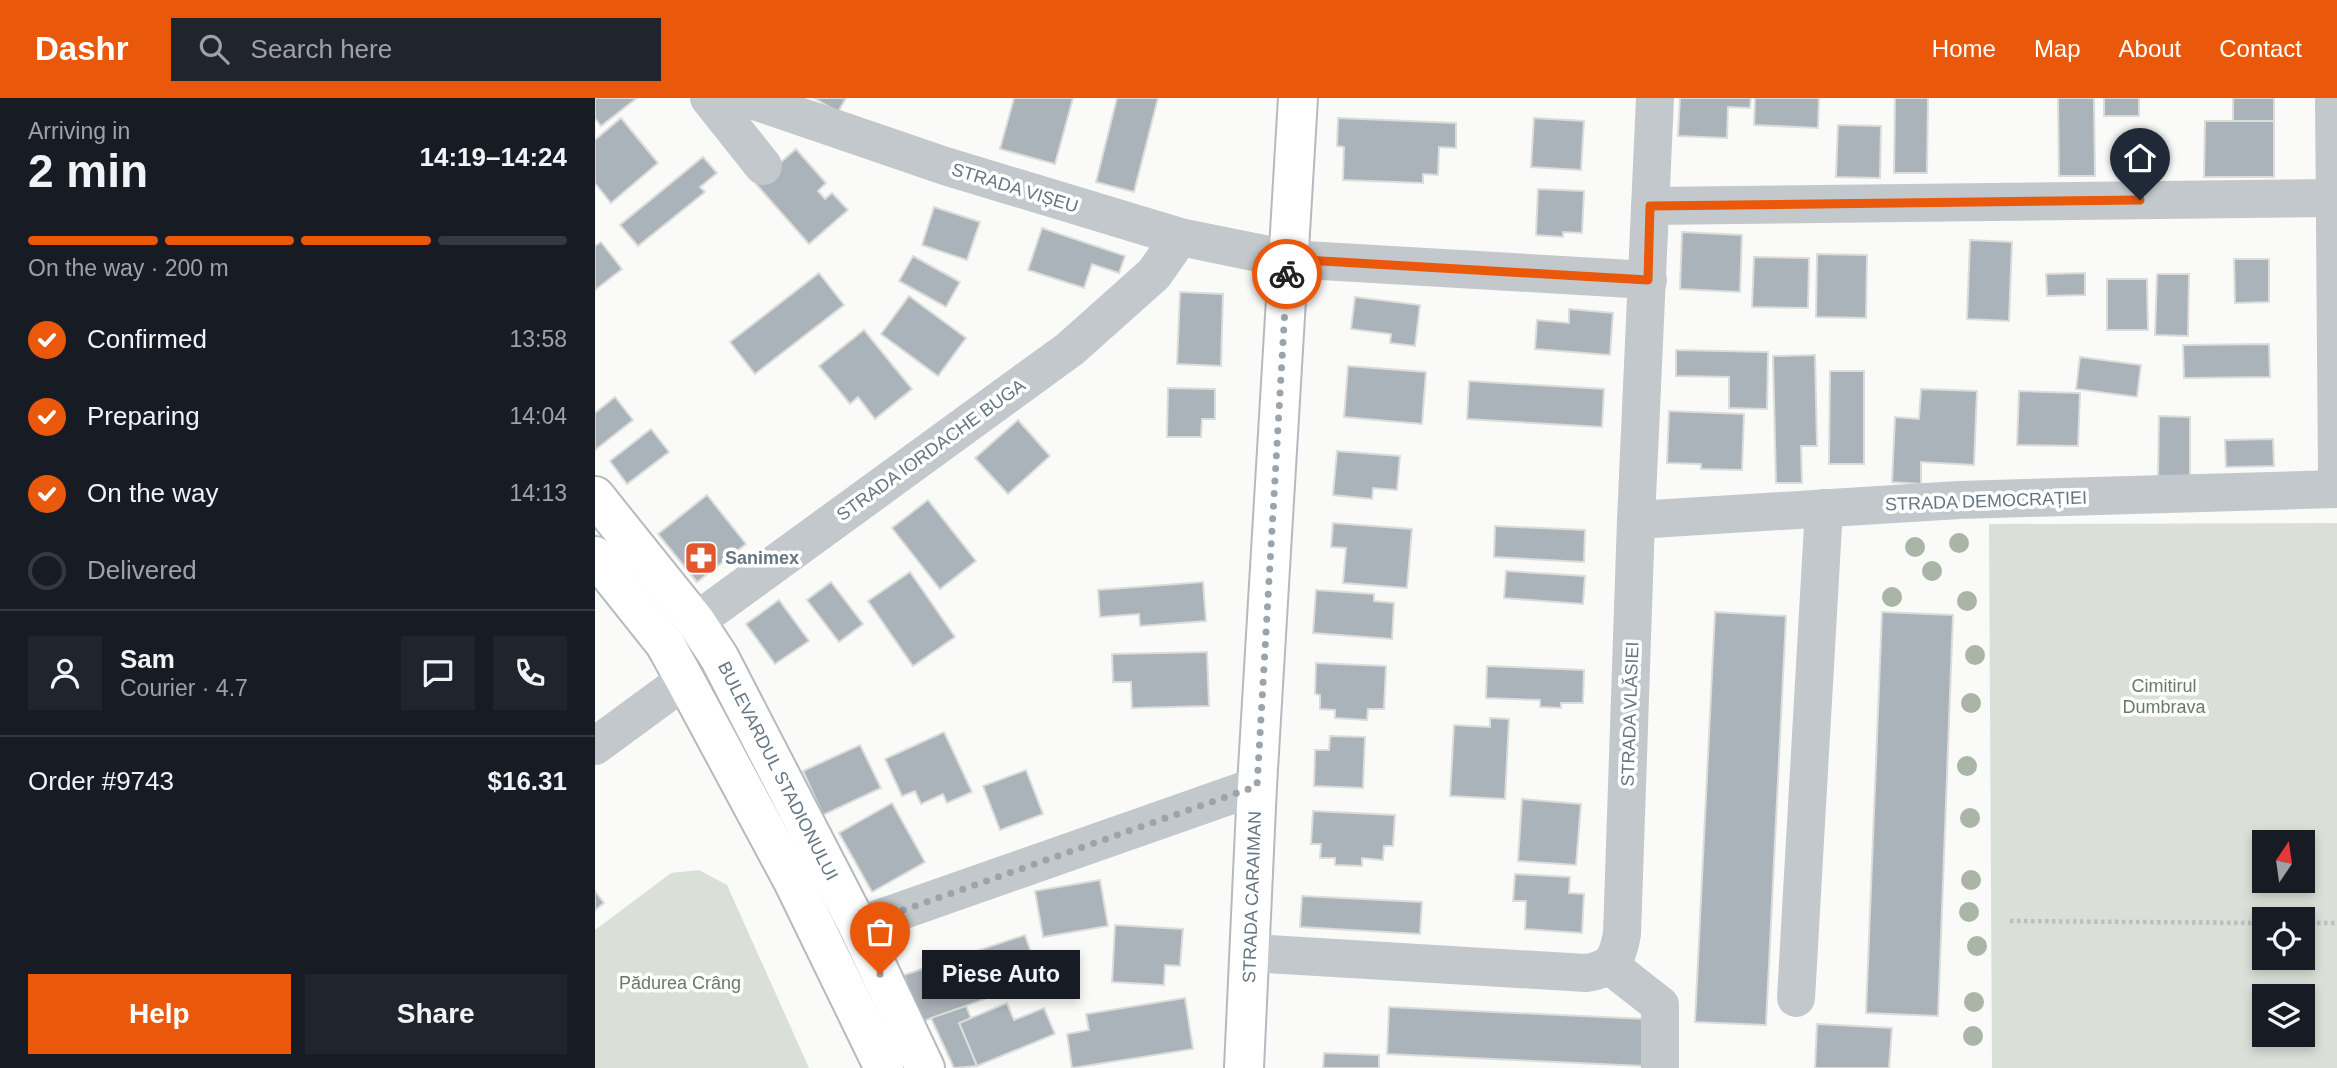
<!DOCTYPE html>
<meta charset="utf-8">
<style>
body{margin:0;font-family:Helvetica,sans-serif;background:#20242c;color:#f1f3f6;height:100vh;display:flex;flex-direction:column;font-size:26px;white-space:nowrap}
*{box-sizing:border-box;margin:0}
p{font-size:23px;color:#9ea1a6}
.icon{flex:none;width:38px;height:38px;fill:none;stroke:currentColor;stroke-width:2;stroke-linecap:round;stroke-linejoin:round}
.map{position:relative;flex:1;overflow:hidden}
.panel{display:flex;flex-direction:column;background:#171b24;width:595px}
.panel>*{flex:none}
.needle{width:46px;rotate:13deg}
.buttons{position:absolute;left:1657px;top:732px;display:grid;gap:14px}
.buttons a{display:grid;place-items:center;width:63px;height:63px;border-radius:0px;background:#171b24;box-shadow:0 4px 10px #0003;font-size:35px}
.pin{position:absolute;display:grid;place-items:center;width:60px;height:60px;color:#fff;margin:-72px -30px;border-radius:50% 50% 50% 0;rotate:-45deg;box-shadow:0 0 7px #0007}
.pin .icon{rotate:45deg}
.courier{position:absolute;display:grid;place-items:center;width:70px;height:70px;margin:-35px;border:5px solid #ea580c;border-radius:50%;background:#fff;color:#222;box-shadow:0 2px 9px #0007}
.bubble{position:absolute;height:49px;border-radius:0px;background:#171b24;box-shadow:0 4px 10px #0003;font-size:23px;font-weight:700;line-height:49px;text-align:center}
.overview em{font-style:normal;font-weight:700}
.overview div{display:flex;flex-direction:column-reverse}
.overview{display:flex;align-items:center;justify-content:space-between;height:119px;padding:0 28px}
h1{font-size:46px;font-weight:700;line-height:52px}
.bar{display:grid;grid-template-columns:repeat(4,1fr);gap:10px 7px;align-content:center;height:84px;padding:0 28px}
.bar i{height:9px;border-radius:5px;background:#363941}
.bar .active{background:#ea580c}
.bar p{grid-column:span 4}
.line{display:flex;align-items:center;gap:18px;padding:0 28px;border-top:2px solid #363941}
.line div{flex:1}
.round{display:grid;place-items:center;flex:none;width:74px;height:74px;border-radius:0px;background:#20242c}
ol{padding:0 28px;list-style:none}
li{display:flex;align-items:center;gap:21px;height:77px}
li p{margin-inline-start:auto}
li .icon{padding:7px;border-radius:50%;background:#ea580c;color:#fff;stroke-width:4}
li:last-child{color:#9ea1a6}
li i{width:38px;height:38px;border:4px solid #363941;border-radius:50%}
.cta{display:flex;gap:14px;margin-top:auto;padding:14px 28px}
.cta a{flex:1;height:80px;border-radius:0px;background:#ea580c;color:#fff;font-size:28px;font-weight:700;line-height:80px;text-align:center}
.cta a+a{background:#20242c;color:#f1f3f6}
header{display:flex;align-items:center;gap:42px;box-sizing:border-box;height:98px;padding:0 35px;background:#ea580c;color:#fff}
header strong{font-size:33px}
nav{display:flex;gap:38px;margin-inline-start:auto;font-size:24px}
.search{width:490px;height:63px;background:#20242c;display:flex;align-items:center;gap:18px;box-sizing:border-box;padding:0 24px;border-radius:0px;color:#9ea1a6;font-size:26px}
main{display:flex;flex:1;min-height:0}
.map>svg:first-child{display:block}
</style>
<header>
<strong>Dashr</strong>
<div class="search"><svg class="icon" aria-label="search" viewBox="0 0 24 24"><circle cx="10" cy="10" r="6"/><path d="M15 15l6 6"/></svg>Search here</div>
<nav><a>Home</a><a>Map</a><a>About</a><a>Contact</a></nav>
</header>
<main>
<section class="panel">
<div class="overview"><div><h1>2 min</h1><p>Arriving in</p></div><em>14:19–14:24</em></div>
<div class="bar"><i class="active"></i><i class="active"></i><i class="active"></i><i></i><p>On the way · 200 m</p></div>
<ol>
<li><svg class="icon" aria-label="check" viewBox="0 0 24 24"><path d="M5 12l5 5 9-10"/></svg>Confirmed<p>13:58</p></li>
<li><svg class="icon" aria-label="check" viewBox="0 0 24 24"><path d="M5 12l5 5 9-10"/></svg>Preparing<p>14:04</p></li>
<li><svg class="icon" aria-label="check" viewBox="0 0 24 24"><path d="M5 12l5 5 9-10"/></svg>On the way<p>14:13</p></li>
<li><i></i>Delivered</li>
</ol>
<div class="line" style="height:126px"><a class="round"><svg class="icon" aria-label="person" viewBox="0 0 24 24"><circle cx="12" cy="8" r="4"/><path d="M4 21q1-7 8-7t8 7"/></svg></a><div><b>Sam</b><p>Courier · 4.7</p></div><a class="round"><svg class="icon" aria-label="chat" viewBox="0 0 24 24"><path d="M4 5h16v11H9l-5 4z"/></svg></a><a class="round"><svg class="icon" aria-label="phone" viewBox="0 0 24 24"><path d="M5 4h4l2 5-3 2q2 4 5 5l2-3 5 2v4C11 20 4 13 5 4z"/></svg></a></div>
<div class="line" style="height:91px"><div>Order #9743</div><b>$16.31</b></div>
<div class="cta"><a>Help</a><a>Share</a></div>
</section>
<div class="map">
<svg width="1742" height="970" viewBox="0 0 1742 970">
<rect width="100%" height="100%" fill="#fafaf8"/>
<g fill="#dadfd7" fill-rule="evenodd">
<path d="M1742 425V970H1397L1394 426ZM1670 744H1708V782H1670ZM1670 821H1708V859H1670ZM1670 898H1708V936H1670Z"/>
<polygon points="104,772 132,787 214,970 0,970 0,832 76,775"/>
</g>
<g fill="#aab3b9" stroke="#dcdcda" stroke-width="2">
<polygon points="0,0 42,0 6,28 0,20"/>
<polygon points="219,0 251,0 243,14"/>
<polygon points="419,0 478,0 460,66 405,51"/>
<polygon points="522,0 563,0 539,94 501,84"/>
<polygon points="1085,0 1156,0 1155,10 1133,9 1132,40 1083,38"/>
<polygon points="1160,0 1224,0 1223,30 1159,27"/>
<polygon points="1300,0 1333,0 1332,75 1299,75"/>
<polygon points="1463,0 1499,0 1500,78 1464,78"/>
<rect x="1509" y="0" width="35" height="18"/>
<rect x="1638" y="0" width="41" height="23"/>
<polygon points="26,20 63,65 16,105 0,85 0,42"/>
<polygon points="743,20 861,25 861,50 844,49 843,77 828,76 828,85 748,82 749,49 742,48"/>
<polygon points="939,20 989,23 986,72 936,69"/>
<polygon points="1610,23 1679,23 1679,79 1609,79"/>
<polygon points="1243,27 1286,28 1285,80 1241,79"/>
<polygon points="201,51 231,85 223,93 230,101 237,95 253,112 214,146 161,86"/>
<polygon points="108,59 122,75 105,89 110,94 43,148 25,127"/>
<polygon points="943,91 989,93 987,135 968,134 968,139 941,137"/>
<polygon points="339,109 385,124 372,162 327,147"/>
<polygon points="447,130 530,158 524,175 497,166 489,190 433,172"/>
<polygon points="1087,134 1147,137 1145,194 1085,191"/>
<polygon points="1375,142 1417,144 1414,223 1372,221"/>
<polygon points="6,144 27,171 0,192 0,148"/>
<polygon points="1222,156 1272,157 1271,220 1221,219"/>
<polygon points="318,158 365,184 351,209 304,183"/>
<polygon points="1159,159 1214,160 1213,210 1157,209"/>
<polygon points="1639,161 1674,161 1674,204 1640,205"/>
<polygon points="224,175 249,207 160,276 135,244"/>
<polygon points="1490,175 1490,197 1452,198 1451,176"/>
<polygon points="1562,176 1594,176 1593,238 1560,237"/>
<polygon points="1512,181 1552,181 1553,232 1512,232"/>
<polygon points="585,194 628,196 626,268 582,266"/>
<polygon points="314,198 371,240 343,278 286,236"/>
<polygon points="760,199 825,207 820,248 795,245 796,236 756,231"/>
<polygon points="974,211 1018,215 1015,257 940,251 942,222 974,225"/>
<polygon points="269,232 317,291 280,321 263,299 255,306 224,268"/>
<polygon points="1674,246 1675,279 1589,280 1588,247"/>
<polygon points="1081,252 1173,254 1172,311 1134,310 1134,279 1081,278"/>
<polygon points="1220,257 1222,348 1206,348 1207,385 1181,385 1178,258"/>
<polygon points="1485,259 1546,267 1542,299 1481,291"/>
<polygon points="753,268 831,274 827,326 749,319"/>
<polygon points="1235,273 1269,273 1269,366 1234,366"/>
<polygon points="874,283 1009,291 1007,329 872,321"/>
<polygon points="573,290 620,291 620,321 607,321 606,339 572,339"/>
<polygon points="1326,291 1382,293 1379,367 1326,364 1326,386 1297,384 1300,319 1324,321"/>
<polygon points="1424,293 1485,295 1483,348 1422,347"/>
<polygon points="20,299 38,322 0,352 0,315"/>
<polygon points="1074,313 1149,316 1147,372 1106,371 1106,366 1072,365"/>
<polygon points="1564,318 1595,319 1595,380 1563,380"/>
<polygon points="423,322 455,358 413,396 380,360"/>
<polygon points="56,331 74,354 32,386 15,363"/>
<polygon points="1678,341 1679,368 1631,369 1630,342"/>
<polygon points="742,353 805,358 802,392 778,390 777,401 738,397"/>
<polygon points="112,397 151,446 102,484 63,436"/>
<polygon points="333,402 381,463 345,491 297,430"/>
<polygon points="738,425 817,431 812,490 748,485 751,450 736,449"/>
<polygon points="900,428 990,432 989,464 899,459"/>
<polygon points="911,473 990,478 988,506 909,500"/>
<polygon points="315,474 360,539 318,568 273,503"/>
<polygon points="236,484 268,526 244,544 212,502"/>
<polygon points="608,484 611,523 545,528 544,516 505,519 503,492"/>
<polygon points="721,492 779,496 779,503 799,505 797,541 718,535"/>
<polygon points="184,502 214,543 180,566 151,526"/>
<polygon points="1120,514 1191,518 1171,927 1100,924"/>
<polygon points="1287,514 1358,517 1343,918 1271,915"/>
<polygon points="612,554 614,608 537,610 536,584 518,584 517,556"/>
<polygon points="721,565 791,568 789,611 773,611 772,622 740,620 740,612 725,611 725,597 720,596"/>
<polygon points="892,568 989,572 988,605 966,605 966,610 945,609 945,602 891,600"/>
<polygon points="895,620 914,621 910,701 855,698 859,627 895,629"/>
<polygon points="349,634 377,694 352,705 348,696 326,706 320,693 307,698 290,661"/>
<polygon points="735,638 770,639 768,690 719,688 720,652 734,652"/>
<polygon points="265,647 286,690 228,717 208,673"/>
<polygon points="431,672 448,716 405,732 388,688"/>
<polygon points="927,701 986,706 981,767 923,763"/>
<polygon points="297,705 330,764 277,794 244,735"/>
<polygon points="718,713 800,717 798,748 789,748 788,762 767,760 767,768 740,767 740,760 725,760 726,746 716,746"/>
<polygon points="920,776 975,779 974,795 989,796 987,835 930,831 931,803 918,803"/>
<polygon points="505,782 513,828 448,839 440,793"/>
<polygon points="0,793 9,805 0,812"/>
<polygon points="707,798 827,804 825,836 705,829"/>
<polygon points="520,827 588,831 585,868 570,867 569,887 517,884"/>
<polygon points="430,837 445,881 326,924 309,877"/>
<polygon points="590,900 598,951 477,970 472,936 494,932 491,916"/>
<polygon points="412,905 419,922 449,910 460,936 382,968 364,925"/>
<polygon points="371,908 376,920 364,925 382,968 359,970 336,920"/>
<polygon points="794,909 1051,921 1049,968 792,956"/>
<polygon points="1222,926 1297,930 1294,970 1220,970"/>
<polygon points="729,955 784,957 784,970 728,970"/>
</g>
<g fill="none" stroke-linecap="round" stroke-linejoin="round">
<defs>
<g id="major">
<polyline points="0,398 101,524 124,559 263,828 330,970"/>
<polyline points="0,458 70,546 90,582 198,783 289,970"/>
<polyline points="649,970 662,688 703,0"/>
</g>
</defs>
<use href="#major" stroke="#b5babe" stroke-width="42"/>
<g stroke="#bbbfc2" stroke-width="4.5" stroke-dasharray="3.5 3.5" stroke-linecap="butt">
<polyline points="1415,823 1670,825"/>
<polyline points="1708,825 1742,825"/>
</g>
<g stroke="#c3c8cc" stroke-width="38">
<polyline points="114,0 168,68"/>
<polyline points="151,0 350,68 585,139 693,161 1053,182"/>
<polyline points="1739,0 1742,379"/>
<polyline points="1055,108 1742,100"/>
<polyline points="1041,422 1364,402 1742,391"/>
<polyline points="74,543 475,251 559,176 585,139"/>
<polyline points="0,648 90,582"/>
<polyline points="263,828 662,688"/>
<path d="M656 855 991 875C1018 871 1022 861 1027 836L1041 422 1060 0"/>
<polyline points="1014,867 1065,907 1065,970"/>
<polyline points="1201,900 1229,410"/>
</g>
<use href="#major" stroke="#fff" stroke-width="38"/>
</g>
<g fill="#aab4a7">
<circle cx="1364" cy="445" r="10"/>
<circle cx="1320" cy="449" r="10"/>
<circle cx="1337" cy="473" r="10"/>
<circle cx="1297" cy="499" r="10"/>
<circle cx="1372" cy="503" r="10"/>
<circle cx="1380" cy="557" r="10"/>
<circle cx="1376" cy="605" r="10"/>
<circle cx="1372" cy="668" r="10"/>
<circle cx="1375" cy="720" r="10"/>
<circle cx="1376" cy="782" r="10"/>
<circle cx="1374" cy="814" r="10"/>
<circle cx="1382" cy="848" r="10"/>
<circle cx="1379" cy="904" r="10"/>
<circle cx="1378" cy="938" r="10"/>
</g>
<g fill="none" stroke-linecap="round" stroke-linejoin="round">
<polyline stroke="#99a4ac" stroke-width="7" stroke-dasharray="0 12.6" points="285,876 263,828 662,688 692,176"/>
<polyline stroke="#ea580c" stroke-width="9" points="692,176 693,161 1053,182 1055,108 1545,102"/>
</g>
<defs>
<symbol id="pharmacy-square" viewBox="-11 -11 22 22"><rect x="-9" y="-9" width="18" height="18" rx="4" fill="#e4572e" stroke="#fff"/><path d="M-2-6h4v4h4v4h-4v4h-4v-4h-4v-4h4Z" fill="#fff"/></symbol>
</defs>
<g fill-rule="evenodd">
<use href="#pharmacy-square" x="87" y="441" width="38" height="38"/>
</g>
<g text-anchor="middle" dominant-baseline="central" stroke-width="7" stroke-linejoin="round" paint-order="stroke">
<g font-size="18" fill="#657683" stroke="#fff">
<text transform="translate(420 90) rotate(17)">STRADA VIȘEU</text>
<text transform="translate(336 352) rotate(-36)">STRADA IORDACHE BUGA</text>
<text transform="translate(1391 403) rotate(-2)">STRADA DEMOCRAȚIEI</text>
<text transform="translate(1035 616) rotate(-88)">STRADA VLĂSIEI</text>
<text transform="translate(183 673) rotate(63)">BULEVARDUL STADIONULUI</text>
<text transform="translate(657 799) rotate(-88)">STRADA CARAIMAN</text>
</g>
<g font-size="18" font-weight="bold" fill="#657683" stroke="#fff" text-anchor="start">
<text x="130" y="460">Sanimex</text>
</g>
<g font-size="18" fill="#687a64" stroke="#fff">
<text x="1569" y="588">Cimitirul<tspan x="1569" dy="21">Dumbrava</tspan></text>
<text x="85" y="885">Pădurea Crâng</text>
</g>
</g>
</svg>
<div class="buttons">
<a><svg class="needle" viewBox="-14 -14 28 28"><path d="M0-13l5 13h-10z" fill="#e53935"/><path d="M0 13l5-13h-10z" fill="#9ea1a6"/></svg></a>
<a><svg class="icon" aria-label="locate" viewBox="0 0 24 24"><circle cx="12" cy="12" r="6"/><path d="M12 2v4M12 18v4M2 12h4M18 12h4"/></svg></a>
<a><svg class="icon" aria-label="layers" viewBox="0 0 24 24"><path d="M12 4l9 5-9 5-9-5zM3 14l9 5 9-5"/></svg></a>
</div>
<div class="pin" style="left:285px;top:876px;background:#ea580c"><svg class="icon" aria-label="bag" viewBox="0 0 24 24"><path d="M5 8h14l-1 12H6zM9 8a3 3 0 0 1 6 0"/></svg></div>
<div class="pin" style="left:1545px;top:102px;background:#1f2937"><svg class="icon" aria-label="home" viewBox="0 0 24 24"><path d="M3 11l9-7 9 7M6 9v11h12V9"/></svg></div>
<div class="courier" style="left:692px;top:176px"><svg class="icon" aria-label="bike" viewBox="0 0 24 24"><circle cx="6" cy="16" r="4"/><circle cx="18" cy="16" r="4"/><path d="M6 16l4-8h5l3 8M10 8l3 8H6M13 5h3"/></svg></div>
<div class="bubble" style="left:327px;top:852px;width:158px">Piese Auto</div>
</div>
</main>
